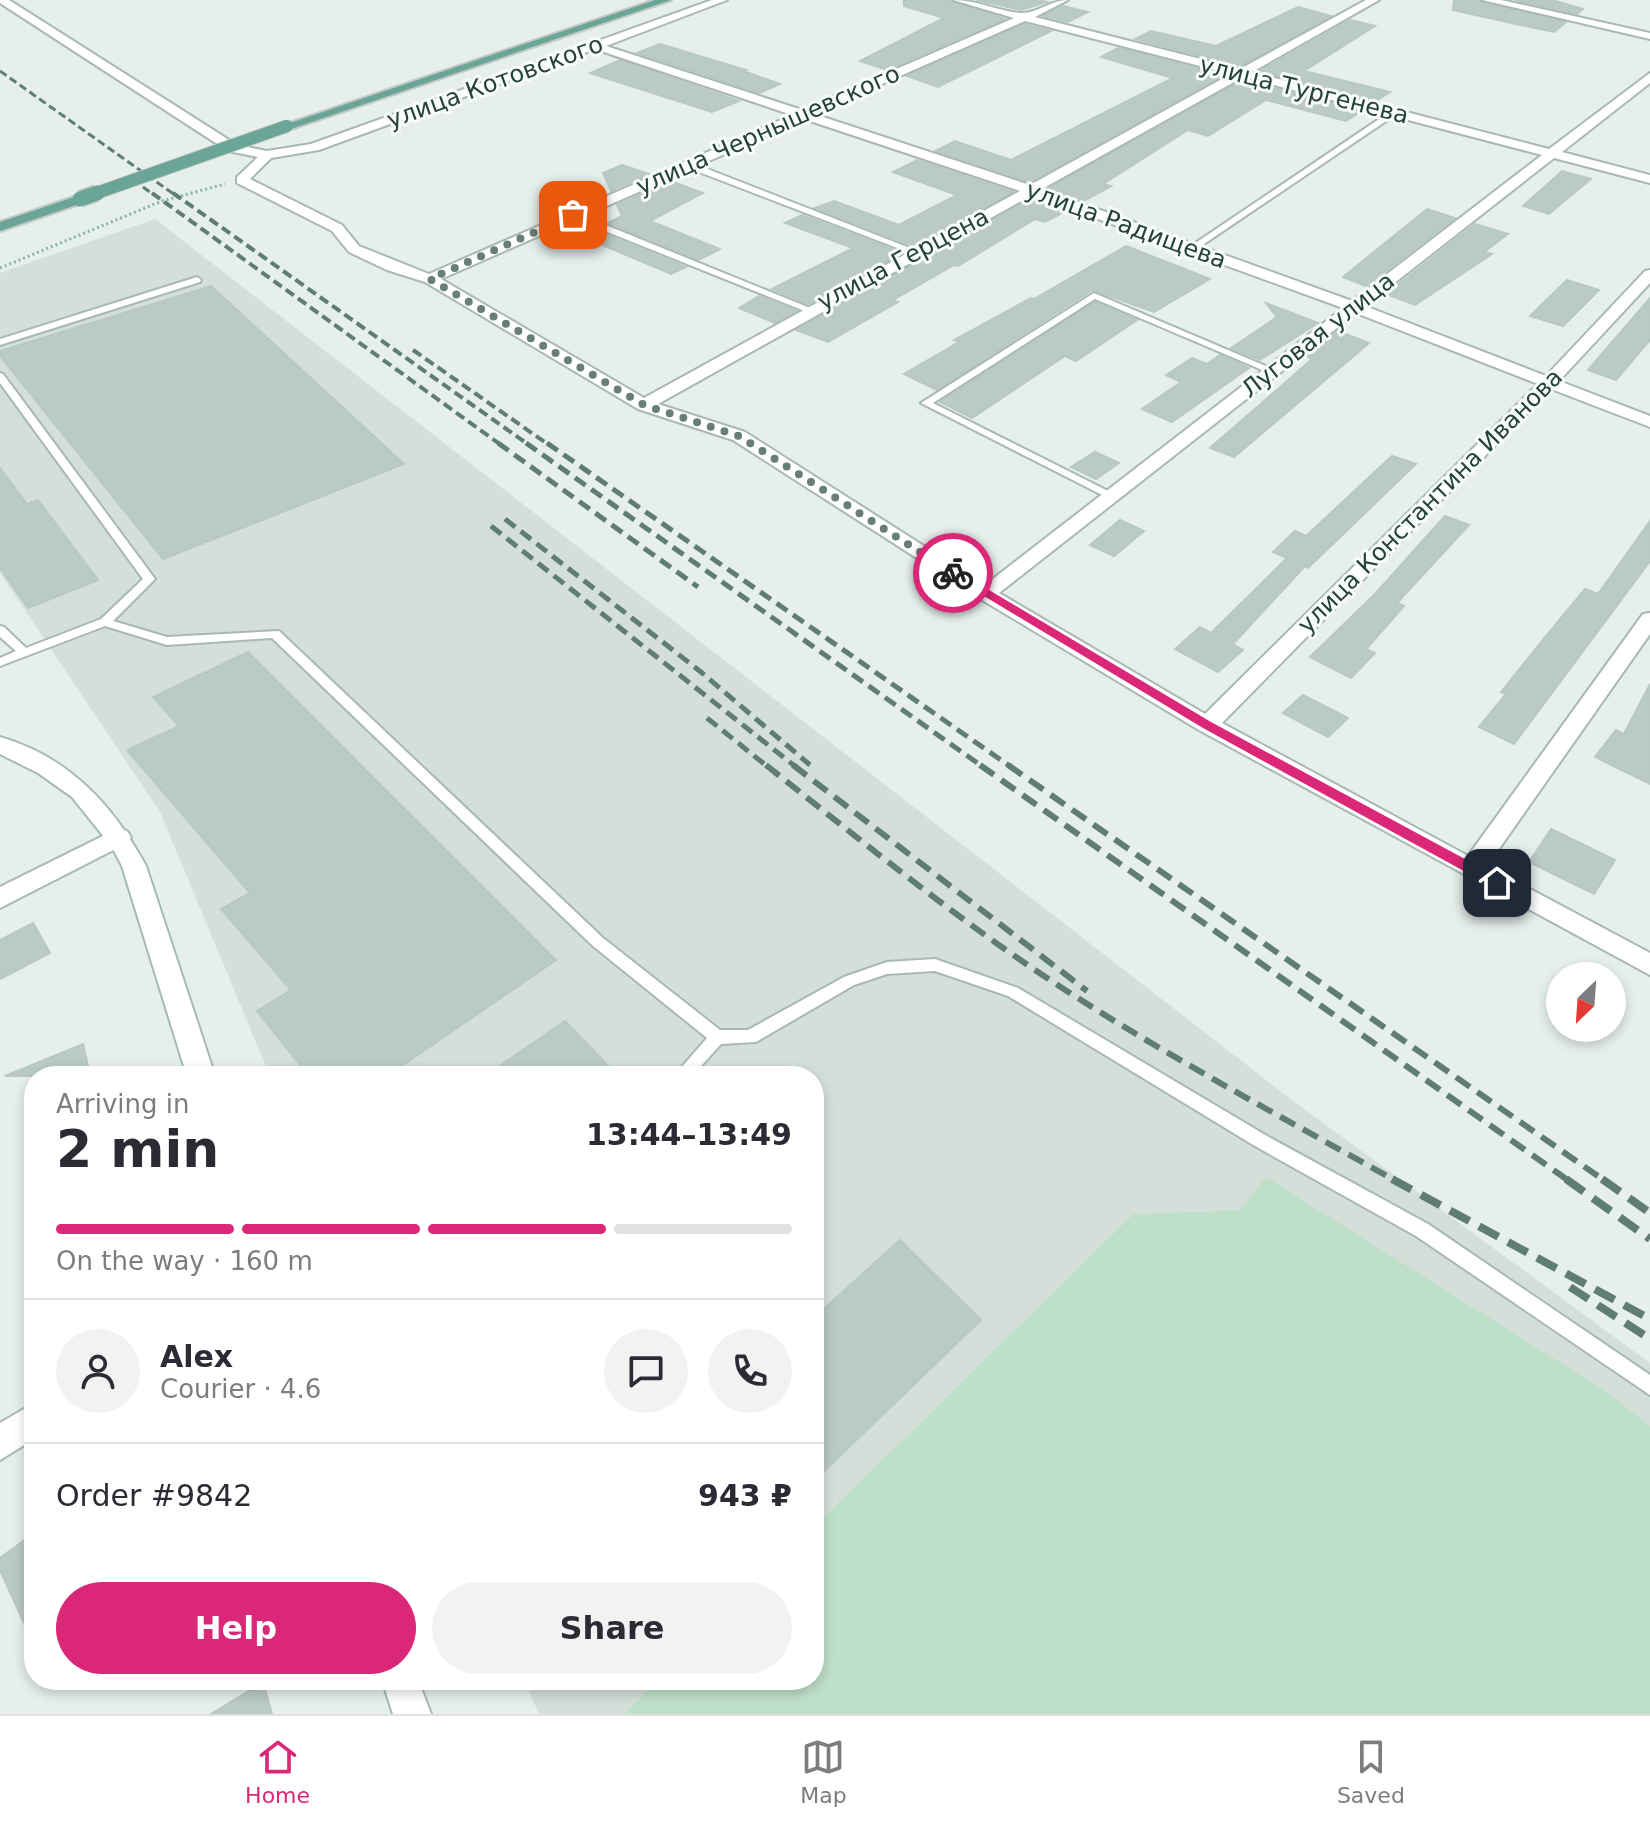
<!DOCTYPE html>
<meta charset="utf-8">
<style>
body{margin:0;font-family:"DejaVu Sans",sans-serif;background:#f2f2f3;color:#2b2b33;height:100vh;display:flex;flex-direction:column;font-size:30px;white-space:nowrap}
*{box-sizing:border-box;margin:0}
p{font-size:26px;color:#7c7c81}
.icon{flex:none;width:44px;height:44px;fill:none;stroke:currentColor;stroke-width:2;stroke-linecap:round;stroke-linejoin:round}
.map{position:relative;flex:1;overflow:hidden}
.side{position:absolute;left:24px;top:1066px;width:800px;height:624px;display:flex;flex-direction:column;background:#fff;border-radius:32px;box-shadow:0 4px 12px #0003}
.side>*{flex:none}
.needle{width:52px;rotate:205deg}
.buttons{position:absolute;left:1546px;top:962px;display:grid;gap:16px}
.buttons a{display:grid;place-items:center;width:80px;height:80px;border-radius:50%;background:#fff;box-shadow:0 4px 12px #0003;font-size:40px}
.pin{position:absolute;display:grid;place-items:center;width:68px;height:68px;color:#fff;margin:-34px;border-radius:16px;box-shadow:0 4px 12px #0006}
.courier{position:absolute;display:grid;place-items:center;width:80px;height:80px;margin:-40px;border:6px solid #db2777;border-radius:50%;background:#fff;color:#222;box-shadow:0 2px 10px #0007}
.overview em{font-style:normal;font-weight:600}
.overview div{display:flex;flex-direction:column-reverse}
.overview{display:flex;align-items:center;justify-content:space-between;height:136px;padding:0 32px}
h1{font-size:52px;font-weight:600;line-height:60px}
.bar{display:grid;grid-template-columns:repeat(4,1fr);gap:12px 8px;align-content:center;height:96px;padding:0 32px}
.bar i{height:10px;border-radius:6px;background:#e1e1e2}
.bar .on{background:#db2777}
.bar p{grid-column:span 4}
.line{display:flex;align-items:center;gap:20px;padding:0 32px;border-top:2px solid #e1e1e2}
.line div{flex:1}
.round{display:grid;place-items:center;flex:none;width:84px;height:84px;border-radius:42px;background:#f2f2f3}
.action{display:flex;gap:16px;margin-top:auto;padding:16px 32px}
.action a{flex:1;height:92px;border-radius:48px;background:#db2777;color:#fff;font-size:32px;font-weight:600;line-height:92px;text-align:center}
.action a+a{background:#f2f2f3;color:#2b2b33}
.dock{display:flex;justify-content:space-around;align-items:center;height:112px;border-top:2px solid #e1e1e2;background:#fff;font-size:22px;color:#7c7c81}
.dock a{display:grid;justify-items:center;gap:4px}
.dock .on{color:#db2777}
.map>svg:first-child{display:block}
</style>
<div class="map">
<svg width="1650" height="1714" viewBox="0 0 1650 1714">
<rect width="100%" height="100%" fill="#e6efeb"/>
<g fill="#d4dfda">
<polygon points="155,219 1292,1100 1650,1363 1650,1426 1607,1392 1240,1210 1133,1214 814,1527 814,1076 270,1076 160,812 0,573 0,273"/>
<polygon points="524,1680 659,1680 624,1714 539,1714"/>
</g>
<polygon fill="#bfe0c8" points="1266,1177 1607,1392 1650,1426 1650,1714 624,1714 659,1680 814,1680 814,1527 1133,1214 1240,1210"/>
<g fill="#bbcac4" stroke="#b8c9c2" stroke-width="2">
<polygon points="904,0 950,0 1005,19 887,70 860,61 944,18 904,6"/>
<polygon points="976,0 1038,0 1047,2 1021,10"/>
<polygon points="1454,0 1479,0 1566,22 1554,32 1516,24 1453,10"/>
<polygon points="1515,0 1552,0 1583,9 1577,14"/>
<polygon points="1063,6 1088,12 1068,22 1043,16"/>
<polygon points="1298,7 1331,16 1240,66 1135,39 1151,31 1216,46"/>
<polygon points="1350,20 1375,26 1304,71 1390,92 1376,101 1260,71"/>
<polygon points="1025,24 1051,31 938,87 907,76"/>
<polygon points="660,44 746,70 743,71 780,84 759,93 637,53"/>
<polygon points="1118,48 1223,75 1030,182 935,151 955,141 1011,160 1173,78 1101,57"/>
<polygon points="620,60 739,101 712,112 590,73"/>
<polygon points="1243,80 1362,111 1346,121 1266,100 1208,136 1188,130 1103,184 1111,186 1084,201 1049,188"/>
<polygon points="917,160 1013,192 913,246 815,208 834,201 899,225 957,195 893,172"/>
<polygon points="622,165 649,174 611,191 603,173"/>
<polygon points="1562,171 1591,179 1549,214 1523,206"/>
<polygon points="670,181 703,193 650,221 720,249 699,260 608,223 622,216 617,205"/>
<polygon points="1032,198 1066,211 1045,222 1035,219 958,266 954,265 893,300 898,302 828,342 796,330"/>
<polygon points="1427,209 1455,218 1366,286 1343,277"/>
<polygon points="802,215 902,253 808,304 772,289 853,248 785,223"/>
<polygon points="1475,224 1508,234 1484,252 1492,254 1415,305 1386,294"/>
<polygon points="594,230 686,267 671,274 581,236"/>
<polygon points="1126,246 1210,279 1154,312 1092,290 937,390 904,374 959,342 954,340 1031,298 1034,299"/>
<polygon points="1567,280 1599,290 1563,326 1530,316"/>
<polygon points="211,286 404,464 163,559 0,356 0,351"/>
<polygon points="759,296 796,311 775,323 739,308"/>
<polygon points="1650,298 1650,340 1616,380 1588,370"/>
<polygon points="1095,302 1137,320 1076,361 1065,356 972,418 940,402"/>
<polygon points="1266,303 1318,323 1260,360 1231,348 1277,317"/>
<polygon points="1338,331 1369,343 1234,457 1210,448 1311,360 1307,355"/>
<polygon points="1220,355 1249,368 1172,422 1142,409 1181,382 1166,375 1192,358 1207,364"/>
<polygon points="1095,452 1119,463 1096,479 1071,467"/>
<polygon points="1392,456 1416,464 1308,568 1305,566 1233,644 1243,650 1218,672 1175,649 1200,627 1211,633 1287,558 1273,552 1295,531 1306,536"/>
<polygon points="0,468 27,504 38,500 98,580 28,608 0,568"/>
<polygon points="1445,516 1469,525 1397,603 1404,606 1366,649 1375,653 1351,678 1310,657 1375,594"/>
<polygon points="1120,520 1144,531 1114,556 1090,545"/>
<polygon points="1650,521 1650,561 1514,744 1479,727 1506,694 1501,692 1541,642 1585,589 1598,594"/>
<polygon points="248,652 556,960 387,1076 359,1076 350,1065 334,1076 309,1076 257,1011 291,990 221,909 250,893 127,750 179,726 153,697"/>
<polygon points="1650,684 1650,784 1595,757 1616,730 1624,734"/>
<polygon points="1303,695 1348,718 1328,737 1283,713"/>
<polygon points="1551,829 1615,860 1594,894 1529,862"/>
<polygon points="33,923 50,953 0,979 0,940"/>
<polygon points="565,1021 618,1076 485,1076"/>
<polygon points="83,1044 89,1070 72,1076 5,1076"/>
<polygon points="900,1240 981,1320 814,1481 814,1318"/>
<polygon points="34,1533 34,1645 0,1570 0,1558"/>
<polygon points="263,1682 272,1714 211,1714"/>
</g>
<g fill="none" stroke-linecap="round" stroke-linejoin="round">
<defs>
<g id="lane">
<polygon points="1391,111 1398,113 1195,250 1188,248"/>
<polygon points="686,163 692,163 920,252 913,254 686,167"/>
<polygon points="570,213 576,213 815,310 807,312 570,217"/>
<polygon points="197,277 201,280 200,282 0,345 0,339"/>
<polygon points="1094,293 1275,370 1267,372 1095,299 933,403 1116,495 1117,497 1112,500 921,403"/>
<polygon points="0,373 3,374 155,579 113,621 167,637 279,631 603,938 720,1030 748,1030 844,977 887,962 935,959 1018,988 1267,1136 1428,1224 1650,1375 1650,1395 1416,1236 1255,1146 1008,996 935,971 887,974 854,985 756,1042 721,1044 692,1076 674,1076 707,1038 593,946 272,638 167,645 105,626 0,666 0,658 16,651 0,637 0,626 4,627 26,648 101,619 143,579 0,383"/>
</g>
<g id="street">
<path d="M0 0H9L237 145 267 151 311 144 712 0H727L606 46 802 110 1014 18 953 0C977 0 997 11 1021 13 1036 14 1051 0 1068 0L1035 17 1240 69 1366 0H1379L1252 72 1549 149 1650 73V83L1562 152 1650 175V183L1554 158 1365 306 1546 376 1645 271 1650 270V283L1559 381 1650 416V427L1551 389 1222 723 1468 856 1643 614 1650 613V634L1487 866 1650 953V975L1199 730 979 598 733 440 638 409 425 282 387 270 349 252 332 231 237 183V177L258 157 228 151 0 3ZM1025 21 1231 74 1030 185 814 114ZM595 49 792 115 429 274 359 246 342 225 250 179 271 158 319 150ZM1243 77 1542 155 1352 301 1042 189ZM804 119 1020 191 644 398 441 279ZM1032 195 1343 308 985 585 745 432 658 404ZM1356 313 1538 384 1205 714 999 593Z"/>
<polygon points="1482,0 1501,0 1650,33 1650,39"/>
<polygon points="119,828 127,831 131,837 127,843 0,908 0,887"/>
<polygon points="34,1403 34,1439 0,1460 0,1423"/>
</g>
<g id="secondary">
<path d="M0 737C69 757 113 805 146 866L215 1076H187L122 866 112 847 72 797 38 773 0 754Z"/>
<polygon points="382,1680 418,1680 431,1714 393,1714"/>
</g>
<g id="primary">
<polygon points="655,0 671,0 291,129 281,126"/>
<polygon points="80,195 87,199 85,202 0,231 0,222"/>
</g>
</defs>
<use href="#lane" stroke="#a8b8b2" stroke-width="4"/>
<use href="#street" stroke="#a8b8b2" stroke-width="4"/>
<use href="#secondary" stroke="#a4bbb3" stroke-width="4"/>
<use href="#primary" stroke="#c2cac8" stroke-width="4"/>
<polyline stroke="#86b3a5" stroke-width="3" stroke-dasharray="2 3" stroke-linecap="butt" points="0,268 162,201 225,184"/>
<use href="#lane" fill="#fff" fill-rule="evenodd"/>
<use href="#street" fill="#fff" fill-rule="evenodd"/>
<use href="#secondary" fill="#fff" fill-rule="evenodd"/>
<use href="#primary" fill="#6aa596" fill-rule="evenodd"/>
<g stroke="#5f7d75" stroke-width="3" stroke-dasharray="8 4" stroke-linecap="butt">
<polyline points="0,71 175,195"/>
<polyline points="143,187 154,195"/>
</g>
<g stroke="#5f7d75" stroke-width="4" stroke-dasharray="10 5" stroke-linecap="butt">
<polyline points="152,193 501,445"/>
<polyline points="173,193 529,445"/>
<polyline points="413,350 549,445"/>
</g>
<g stroke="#5f7d75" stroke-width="5" stroke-dasharray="13 7" stroke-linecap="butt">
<polyline points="498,443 698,587"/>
<polyline points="526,443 983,767"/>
<polyline points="547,443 1011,767"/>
<polyline points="505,519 701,672 810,765"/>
<polyline points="491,526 796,767"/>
<polyline points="707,718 768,767"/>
</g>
<g stroke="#5f7d75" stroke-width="6" stroke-dasharray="17 9" stroke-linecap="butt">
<path d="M766 765C854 835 942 907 1035 970 1151 1048 1275 1113 1396 1181"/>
<polyline points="793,765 1087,991"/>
<polyline points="980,765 1569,1181"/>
<polyline points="1008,765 1605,1181"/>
</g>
<g stroke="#5f7d75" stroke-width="8" stroke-dasharray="22 11" stroke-linecap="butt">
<polyline points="1392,1179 1650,1319"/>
<polyline points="1566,1179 1650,1239"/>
<polyline points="1602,1179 1650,1213"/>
<polyline points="1570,1287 1650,1339"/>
</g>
<defs>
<polyline id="primary-bridge-far1" points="91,195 287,126"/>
<polyline id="primary-bridge" points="80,199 97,193"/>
</defs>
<use href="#primary-bridge-far1" stroke="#c2cac8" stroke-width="14" stroke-linecap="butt"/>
<use href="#primary-bridge" stroke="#c2cac8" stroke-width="18" stroke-linecap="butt"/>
<use href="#primary-bridge-far1" stroke="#6aa596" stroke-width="12"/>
<use href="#primary-bridge" stroke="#6aa596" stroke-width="15"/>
</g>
<polygon fill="#db2777" points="949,571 957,571 1211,722 1502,879 1502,887 1493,887 1203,728 949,575"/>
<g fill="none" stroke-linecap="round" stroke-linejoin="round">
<polyline stroke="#687f78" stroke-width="8" stroke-dasharray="0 14.4" points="573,215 430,279 644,405 739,436 953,573"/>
</g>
<g text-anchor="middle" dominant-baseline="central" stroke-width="6" stroke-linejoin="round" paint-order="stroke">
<g font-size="24" fill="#24423a" stroke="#f7fbf9">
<text transform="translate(495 82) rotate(-20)">улица Котовского</text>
<text transform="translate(1304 90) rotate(14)">улица Тургенева</text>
<text transform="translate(768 130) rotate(-24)">улица Чернышевского</text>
<text transform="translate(1126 225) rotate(20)">улица Радищева</text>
<text transform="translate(903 259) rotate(-28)">улица Герцена</text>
<text transform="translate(1318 335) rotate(-38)">Луговая улица</text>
<text transform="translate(1430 501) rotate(-45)">улица Константина Иванова</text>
</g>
</g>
</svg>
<div class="buttons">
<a><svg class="needle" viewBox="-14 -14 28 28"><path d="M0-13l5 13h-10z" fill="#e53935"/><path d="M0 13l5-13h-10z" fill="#7c7c81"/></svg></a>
</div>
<div class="pin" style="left:573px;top:215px;background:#ea580c"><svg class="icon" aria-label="bag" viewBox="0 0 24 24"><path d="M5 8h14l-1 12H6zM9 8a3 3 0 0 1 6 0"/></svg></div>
<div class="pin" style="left:1497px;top:883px;background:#1f2937"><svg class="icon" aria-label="home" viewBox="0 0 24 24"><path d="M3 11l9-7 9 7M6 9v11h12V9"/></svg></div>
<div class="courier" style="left:953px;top:573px"><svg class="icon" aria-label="bike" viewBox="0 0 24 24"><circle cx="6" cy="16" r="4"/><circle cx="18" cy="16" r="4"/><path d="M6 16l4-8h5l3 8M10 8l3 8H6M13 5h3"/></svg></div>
<section class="side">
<div class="overview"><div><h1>2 min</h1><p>Arriving in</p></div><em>13:44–13:49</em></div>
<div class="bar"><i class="on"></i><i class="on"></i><i class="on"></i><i></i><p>On the way · 160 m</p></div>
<div class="line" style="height:144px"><a class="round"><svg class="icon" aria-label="person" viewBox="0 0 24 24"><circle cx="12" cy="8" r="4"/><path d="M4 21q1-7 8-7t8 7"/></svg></a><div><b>Alex</b><p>Courier · 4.6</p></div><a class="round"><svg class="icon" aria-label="chat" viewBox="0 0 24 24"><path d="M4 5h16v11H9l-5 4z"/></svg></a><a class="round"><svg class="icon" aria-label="phone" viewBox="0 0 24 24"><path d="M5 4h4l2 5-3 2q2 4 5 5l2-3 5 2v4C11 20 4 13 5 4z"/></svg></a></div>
<div class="line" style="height:104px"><div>Order #9842</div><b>943 ₽</b></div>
<div class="action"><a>Help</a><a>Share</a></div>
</section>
</div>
<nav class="dock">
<a class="on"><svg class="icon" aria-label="home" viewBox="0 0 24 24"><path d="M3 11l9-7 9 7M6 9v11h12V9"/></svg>Home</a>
<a><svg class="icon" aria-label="map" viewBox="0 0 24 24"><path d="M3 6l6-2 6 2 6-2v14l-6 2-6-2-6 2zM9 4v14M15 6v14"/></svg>Map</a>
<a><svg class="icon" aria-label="saved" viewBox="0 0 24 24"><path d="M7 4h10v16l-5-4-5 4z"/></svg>Saved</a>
</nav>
